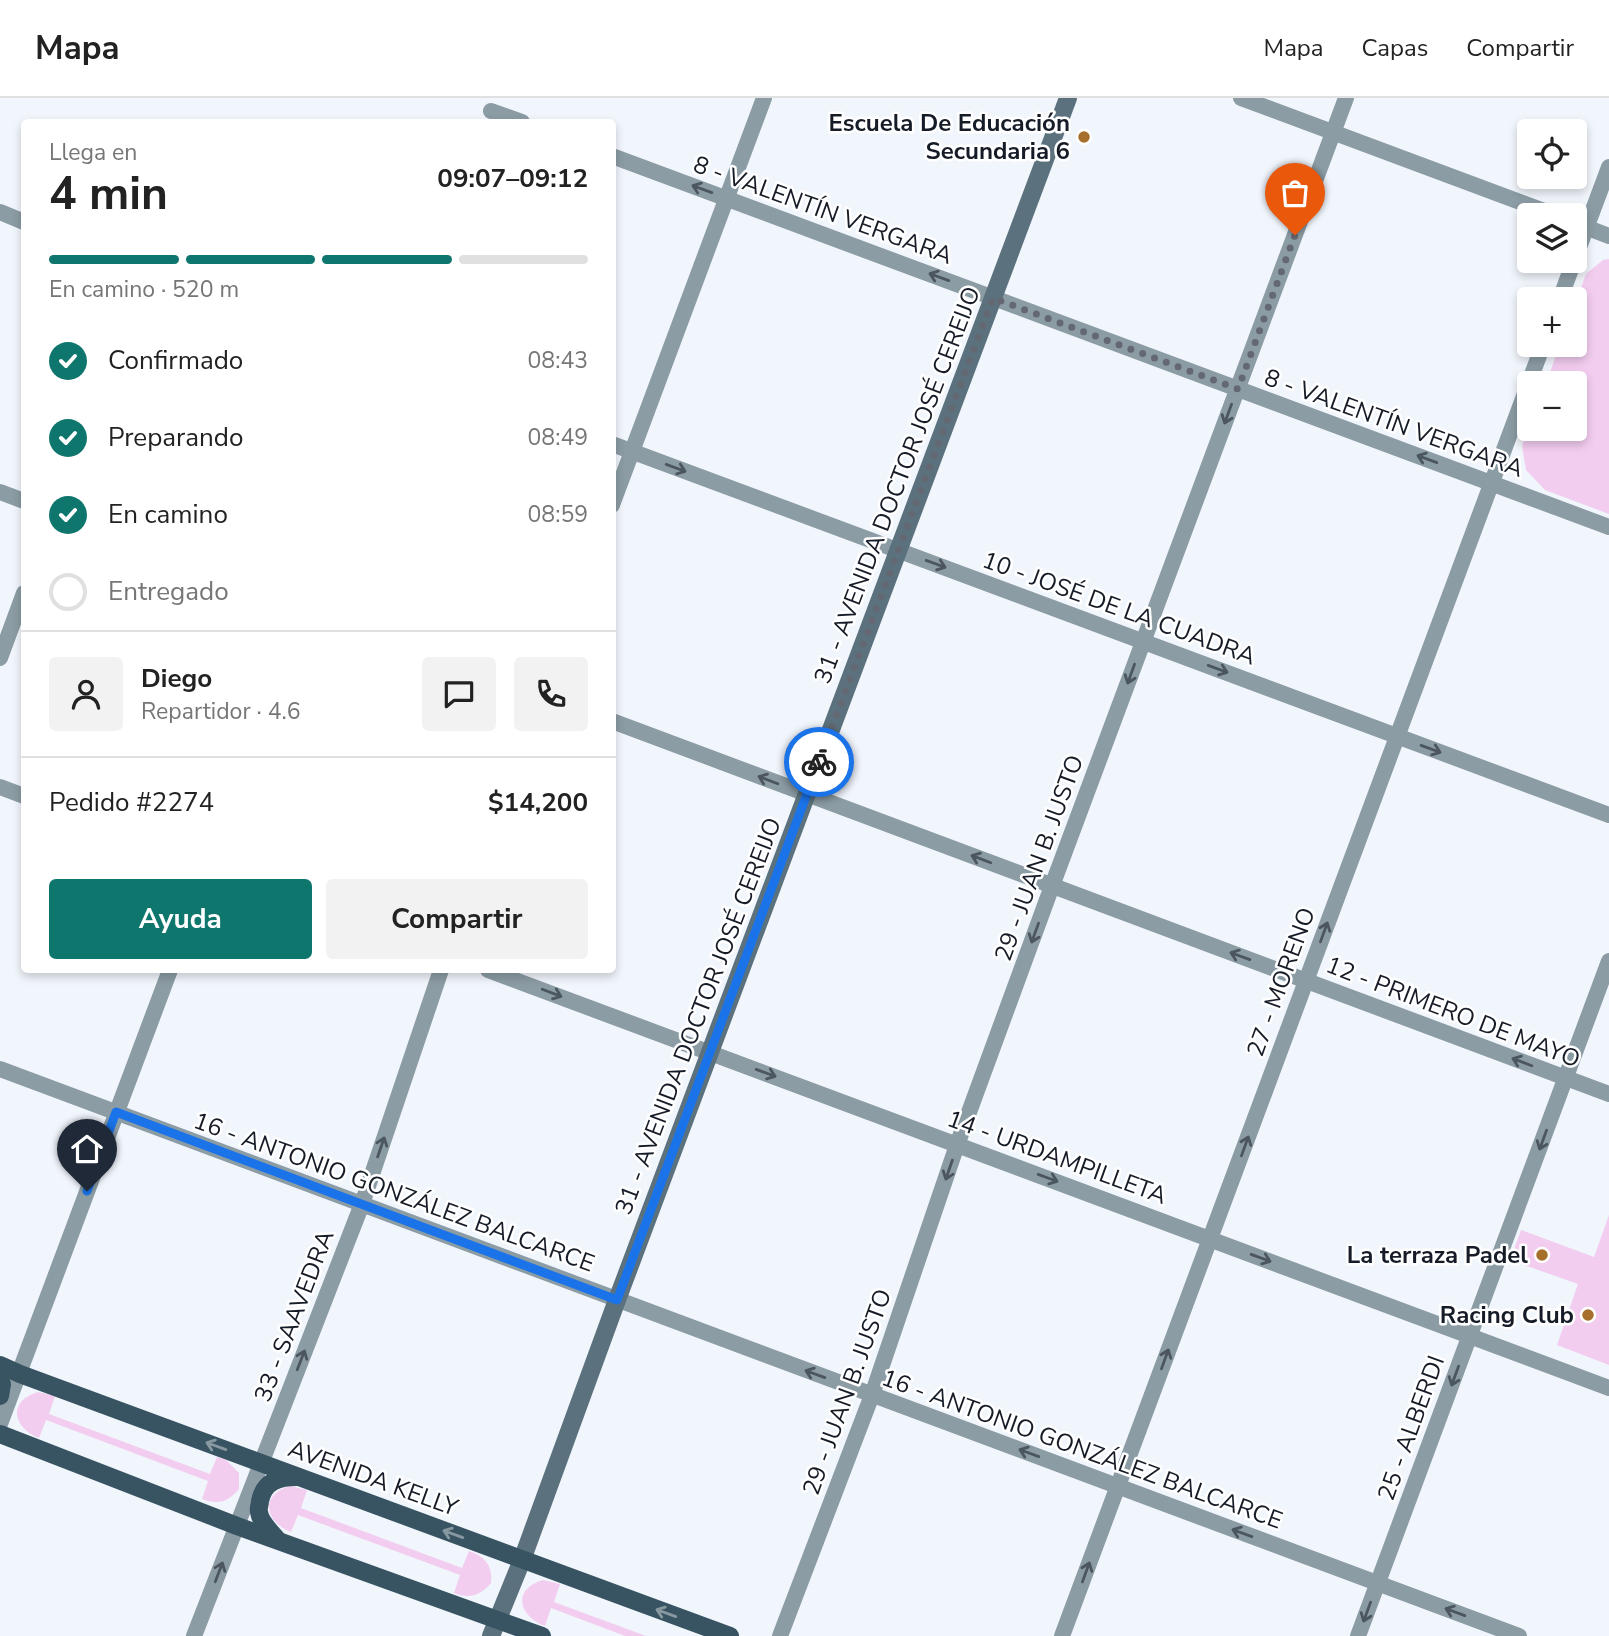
<!DOCTYPE html>
<html lang="es">
<meta charset="utf-8">
<style>
body{margin:0;font-family:"Nunito Sans",sans-serif;background:#f2f2f2;color:#222;height:100vh;display:flex;flex-direction:column;font-size:26px;white-space:nowrap}
*{box-sizing:border-box;margin:0}
p{font-size:23px;color:#767676}
.icon{flex:none;width:38px;height:38px;fill:none;stroke:currentColor;stroke-width:2;stroke-linecap:round;stroke-linejoin:round}
.map{position:relative;flex:1;overflow:hidden}
.drawer{position:absolute;left:21px;top:21px;width:595px;height:854px;display:flex;flex-direction:column;background:#fff;border-radius:7px;box-shadow:0 4px 10px #0003}
.drawer>*{flex:none}
.fabs{position:absolute;left:1517px;top:21px;display:grid;gap:14px}
.fabs a{display:grid;place-items:center;width:70px;height:70px;border-radius:7px;background:#fff;box-shadow:0 4px 10px #0003;font-size:35px}
.pin{position:absolute;display:grid;place-items:center;width:60px;height:60px;color:#fff;margin:-72px -30px;border-radius:50% 50% 50% 0;rotate:-45deg;box-shadow:0 0 7px #0007}
.pin .icon{rotate:45deg}
.courier{position:absolute;display:grid;place-items:center;width:70px;height:70px;margin:-35px;border:5px solid #1a73e8;border-radius:50%;background:#fff;color:#222;box-shadow:0 2px 9px #0007}
.head em{font-style:normal;font-weight:700}
.head div{display:flex;flex-direction:column-reverse}
.head{display:flex;align-items:center;justify-content:space-between;height:119px;padding:0 28px}
h1{font-size:46px;font-weight:700;line-height:52px}
.bar{display:grid;grid-template-columns:repeat(4,1fr);gap:10px 7px;align-content:center;height:84px;padding:0 28px}
.bar i{height:9px;border-radius:5px;background:#e0e0e0}
.bar .on{background:#0f766e}
.bar p{grid-column:span 4}
.line{display:flex;align-items:center;gap:18px;padding:0 28px;border-top:2px solid #e0e0e0}
.line div{flex:1}
.round{display:grid;place-items:center;flex:none;width:74px;height:74px;border-radius:7px;background:#f2f2f2}
ol{padding:0 28px;list-style:none}
li{display:flex;align-items:center;gap:21px;height:77px}
li p{margin-inline-start:auto}
li .icon{padding:7px;border-radius:50%;background:#0f766e;color:#fff;stroke-width:4}
li:last-child{color:#767676}
li i{width:38px;height:38px;border:4px solid #e0e0e0;border-radius:50%}
.primary-button{display:flex;gap:14px;margin-top:auto;padding:14px 28px}
.primary-button a{flex:1;height:80px;border-radius:7px;background:#0f766e;color:#fff;font-size:28px;font-weight:700;line-height:80px;text-align:center}
.primary-button a+a{background:#f2f2f2;color:#222}
header{display:flex;align-items:center;gap:42px;box-sizing:border-box;height:98px;padding:0 35px;background:#fff;border-bottom:2px solid #e0e0e0}
header strong{font-size:33px}
nav{display:flex;gap:38px;margin-inline-start:auto;font-size:24px}
.map>svg:first-child{display:block}
</style>
<header>
<strong>Mapa</strong>
<nav><a>Mapa</a><a>Capas</a><a>Compartir</a></nav>
</header>
<div class="map">
<svg width="1609" height="1538" viewBox="0 0 1609 1538">
<rect width="100%" height="100%" fill="#f1f5fc"/>
<g fill="#f3cdf0">
<polygon points="1609,161 1609,416 1545,392 1526,372 1522,348 1529,329 1530,331 1575,331 1575,285 1546,285 1560,247 1575,247 1575,206 1586,176 1603,162"/>
<polygon points="1609,1117 1609,1267 1557,1247 1578,1186 1510,1162 1521,1132 1594,1159"/>
<path d="M38 1294 55 1298 49 1316 210 1376 217 1359 226 1362 239 1375V1391C228 1404 218 1407 202 1401L208 1383 46 1322 39 1340C13 1330 7 1303 38 1294Z"/>
<path d="M290 1388 307 1392 301 1410 462 1470 469 1453C485 1458 493 1468 491 1485 480 1498 469 1501 454 1495L460 1477 298 1417 291 1434C265 1424 259 1397 290 1388Z"/>
<path d="M543 1482 560 1486 554 1504 646 1538H625L551 1510 545 1528C518 1518 512 1491 543 1482Z"/>
</g>
<g fill="none" stroke-linecap="round" stroke-linejoin="round">
<g stroke="#8c9ca4" stroke-width="16">
<polyline points="1241,0 1555,117"/>
<polyline points="491,13 522,24"/>
<polyline points="612,58 1609,429"/>
<polyline points="0,114 24,124"/>
<polyline points="1575,125 1609,138"/>
<polyline points="1575,160 1609,69"/>
<polyline points="1560,201 1574,163"/>
<polyline points="612,346 1609,717"/>
<polyline points="0,394 24,403"/>
<polyline points="612,407 764,0"/>
<polyline points="0,560 24,495"/>
<polyline points="612,623 1609,996"/>
<polyline points="0,689 24,698"/>
<polyline points="488,872 1609,1290"/>
<polyline points="0,971 1519,1538"/>
<polyline points="0,1326 170,872"/>
<polyline points="194,1538 362,1106 441,872"/>
<polyline points="780,1538 872,1297 957,1047 1052,788 1346,0"/>
<polyline points="1062,1538 1543,247"/>
<polyline points="1358,1538 1609,863"/>
</g>
<polyline stroke="#5b727e" stroke-width="18" points="491,1538 522,1462 617,1202 1068,0"/>
<g stroke="#385462" stroke-width="18">
<polyline points="0,1267 20,1276 730,1538"/>
<polyline points="0,1283 2,1286 0,1298"/>
<polyline points="0,1336 237,1428 542,1538"/>
<path d="M277 1441C271 1434 260 1424 259 1414 258 1410 260 1407 260 1403 264 1383 279 1379 297 1379"/>
</g>
</g>
<defs><path id="oneway-shaft" d="M-6 0H5M1.5-3L5.5 0L1.5 3" fill="none" stroke-width="1.6" stroke-linecap="round" stroke-linejoin="round" transform="scale(1.75)"/></defs>
<g stroke="#4b565f">
<use href="#oneway-shaft" transform="translate(702 91) rotate(-160)"/>
<use href="#oneway-shaft" transform="translate(939 179) rotate(-160)"/>
<use href="#oneway-shaft" transform="translate(1228 316) rotate(110)"/>
<use href="#oneway-shaft" transform="translate(1427 361) rotate(-160)"/>
<use href="#oneway-shaft" transform="translate(676 370) rotate(20)"/>
<use href="#oneway-shaft" transform="translate(936 466) rotate(20)"/>
<use href="#oneway-shaft" transform="translate(1218 571) rotate(20)"/>
<use href="#oneway-shaft" transform="translate(1131 576) rotate(110)"/>
<use href="#oneway-shaft" transform="translate(1431 651) rotate(20)"/>
<use href="#oneway-shaft" transform="translate(768 682) rotate(-159)"/>
<use href="#oneway-shaft" transform="translate(981 761) rotate(-159)"/>
<use href="#oneway-shaft" transform="translate(1324 834) rotate(-70)"/>
<use href="#oneway-shaft" transform="translate(1035 835) rotate(110)"/>
<use href="#oneway-shaft" transform="translate(1240 858) rotate(-160)"/>
<use href="#oneway-shaft" transform="translate(552 895) rotate(21)"/>
<use href="#oneway-shaft" transform="translate(1522 964) rotate(-159)"/>
<use href="#oneway-shaft" transform="translate(766 975) rotate(20)"/>
<use href="#oneway-shaft" transform="translate(1543 1042) rotate(110)"/>
<use href="#oneway-shaft" transform="translate(1245 1048) rotate(-70)"/>
<use href="#oneway-shaft" transform="translate(381 1049) rotate(-71)"/>
<use href="#oneway-shaft" transform="translate(949 1072) rotate(109)"/>
<use href="#oneway-shaft" transform="translate(1048 1080) rotate(20)"/>
<use href="#oneway-shaft" transform="translate(1261 1160) rotate(20)"/>
<use href="#oneway-shaft" transform="translate(1165 1261) rotate(-70)"/>
<use href="#oneway-shaft" transform="translate(301 1262) rotate(-69)"/>
<use href="#oneway-shaft" transform="translate(815 1276) rotate(-160)"/>
<use href="#oneway-shaft" transform="translate(1455 1278) rotate(110)"/>
<use href="#oneway-shaft" transform="translate(1029 1355) rotate(-160)"/>
<use href="#oneway-shaft" transform="translate(1242 1435) rotate(-160)"/>
<use href="#oneway-shaft" transform="translate(219 1474) rotate(-69)"/>
<use href="#oneway-shaft" transform="translate(1086 1474) rotate(-70)"/>
<use href="#oneway-shaft" transform="translate(1367 1514) rotate(110)"/>
<use href="#oneway-shaft" transform="translate(1455 1514) rotate(-160)"/>
</g>
<g stroke="#8898a1">
<use href="#oneway-shaft" transform="translate(216 1348) rotate(-160)"/>
<use href="#oneway-shaft" transform="translate(453 1436) rotate(-160)"/>
<use href="#oneway-shaft" transform="translate(666 1515) rotate(-160)"/>
</g>
<g fill="none" stroke-linecap="round" stroke-linejoin="round">
<polyline stroke="#636872" stroke-width="7" stroke-dasharray="0 12.6" points="819,664 993,200 1238,291 1295,137"/>
<polyline stroke="#1a73e8" stroke-width="9" points="87,1093 116,1014 617,1202 819,664"/>
</g>
<g fill="#a76f2c" stroke="#fff" stroke-width="2.5">
<circle cx="1084" cy="39" r="7"/>
<circle cx="1542" cy="1157" r="7"/>
<circle cx="1588" cy="1217" r="7"/>
</g>
<g text-anchor="middle" dominant-baseline="central" stroke-width="5" stroke-linejoin="round" paint-order="stroke">
<g font-size="24" font-weight="bold" fill="#161c27" stroke="#fff" text-anchor="end">
<text x="1070" y="25">Escuela De Educación<tspan x="1070" dy="28">Secundaria 6</tspan></text>
<text x="1528" y="1157">La terraza Padel</text>
<text x="1574" y="1217">Racing Club</text>
</g>
<g font-size="24" fill="#161c27" stroke="#fff">
<text transform="translate(823 112) rotate(20)">8 - VALENTÍN VERGARA</text>
<text transform="translate(1394 325) rotate(20)">8 - VALENTÍN VERGARA</text>
<text transform="translate(897 387) rotate(-69)">31 - AVENIDA DOCTOR JOSÉ CEREIJO</text>
<text transform="translate(1119 510) rotate(20)">10 - JOSÉ DE LA CUADRA</text>
<text transform="translate(1039 760) rotate(-70)">29 - JUAN B. JUSTO</text>
<text transform="translate(1281 884) rotate(-70)">27 - MORENO</text>
<text transform="translate(1453 914) rotate(21)">12 - PRIMERO DE MAYO</text>
<text transform="translate(698 918) rotate(-69)">31 - AVENIDA DOCTOR JOSÉ CEREIJO</text>
<text transform="translate(1057 1059) rotate(20)">14 - URDAMPILLETA</text>
<text transform="translate(394 1094) rotate(20)">16 - ANTONIO GONZÁLEZ BALCARCE</text>
<text transform="translate(294 1218) rotate(-69)">33 - SAAVEDRA</text>
<text transform="translate(847 1294) rotate(-70)">29 - JUAN B. JUSTO</text>
<text transform="translate(1411 1330) rotate(-70)">25 - ALBERDI</text>
<text transform="translate(1082 1351) rotate(20)">16 - ANTONIO GONZÁLEZ BALCARCE</text>
<text transform="translate(373 1380) rotate(20)">AVENIDA KELLY</text>
</g>
</g>
</svg>
<div class="fabs">
<a><svg class="icon" aria-label="locate" viewBox="0 0 24 24"><circle cx="12" cy="12" r="6"/><path d="M12 2v4M12 18v4M2 12h4M18 12h4"/></svg></a>
<a><svg class="icon" aria-label="layers" viewBox="0 0 24 24"><path d="M12 4l9 5-9 5-9-5zM3 14l9 5 9-5"/></svg></a>
<a>+</a>
<a>−</a>
</div>
<div class="pin" style="left:1295px;top:137px;background:#ea580c"><svg class="icon" aria-label="bag" viewBox="0 0 24 24"><path d="M5 8h14l-1 12H6zM9 8a3 3 0 0 1 6 0"/></svg></div>
<div class="pin" style="left:87px;top:1093px;background:#1f2937"><svg class="icon" aria-label="home" viewBox="0 0 24 24"><path d="M3 11l9-7 9 7M6 9v11h12V9"/></svg></div>
<div class="courier" style="left:819px;top:664px"><svg class="icon" aria-label="bike" viewBox="0 0 24 24"><circle cx="6" cy="16" r="4"/><circle cx="18" cy="16" r="4"/><path d="M6 16l4-8h5l3 8M10 8l3 8H6M13 5h3"/></svg></div>
<section class="drawer">
<div class="head"><div><h1>4 min</h1><p>Llega en</p></div><em>09:07–09:12</em></div>
<div class="bar"><i class="on"></i><i class="on"></i><i class="on"></i><i></i><p>En camino · 520 m</p></div>
<ol>
<li><svg class="icon" aria-label="check" viewBox="0 0 24 24"><path d="M5 12l5 5 9-10"/></svg>Confirmado<p>08:43</p></li>
<li><svg class="icon" aria-label="check" viewBox="0 0 24 24"><path d="M5 12l5 5 9-10"/></svg>Preparando<p>08:49</p></li>
<li><svg class="icon" aria-label="check" viewBox="0 0 24 24"><path d="M5 12l5 5 9-10"/></svg>En camino<p>08:59</p></li>
<li><i></i>Entregado</li>
</ol>
<div class="line" style="height:126px"><a class="round"><svg class="icon" aria-label="person" viewBox="0 0 24 24"><circle cx="12" cy="8" r="4"/><path d="M4 21q1-7 8-7t8 7"/></svg></a><div><b>Diego</b><p>Repartidor · 4.6</p></div><a class="round"><svg class="icon" aria-label="chat" viewBox="0 0 24 24"><path d="M4 5h16v11H9l-5 4z"/></svg></a><a class="round"><svg class="icon" aria-label="phone" viewBox="0 0 24 24"><path d="M5 4h4l2 5-3 2q2 4 5 5l2-3 5 2v4C11 20 4 13 5 4z"/></svg></a></div>
<div class="line" style="height:91px"><div>Pedido #2274</div><b>$14,200</b></div>
<div class="primary-button"><a>Ayuda</a><a>Compartir</a></div>
</section>
</div>
